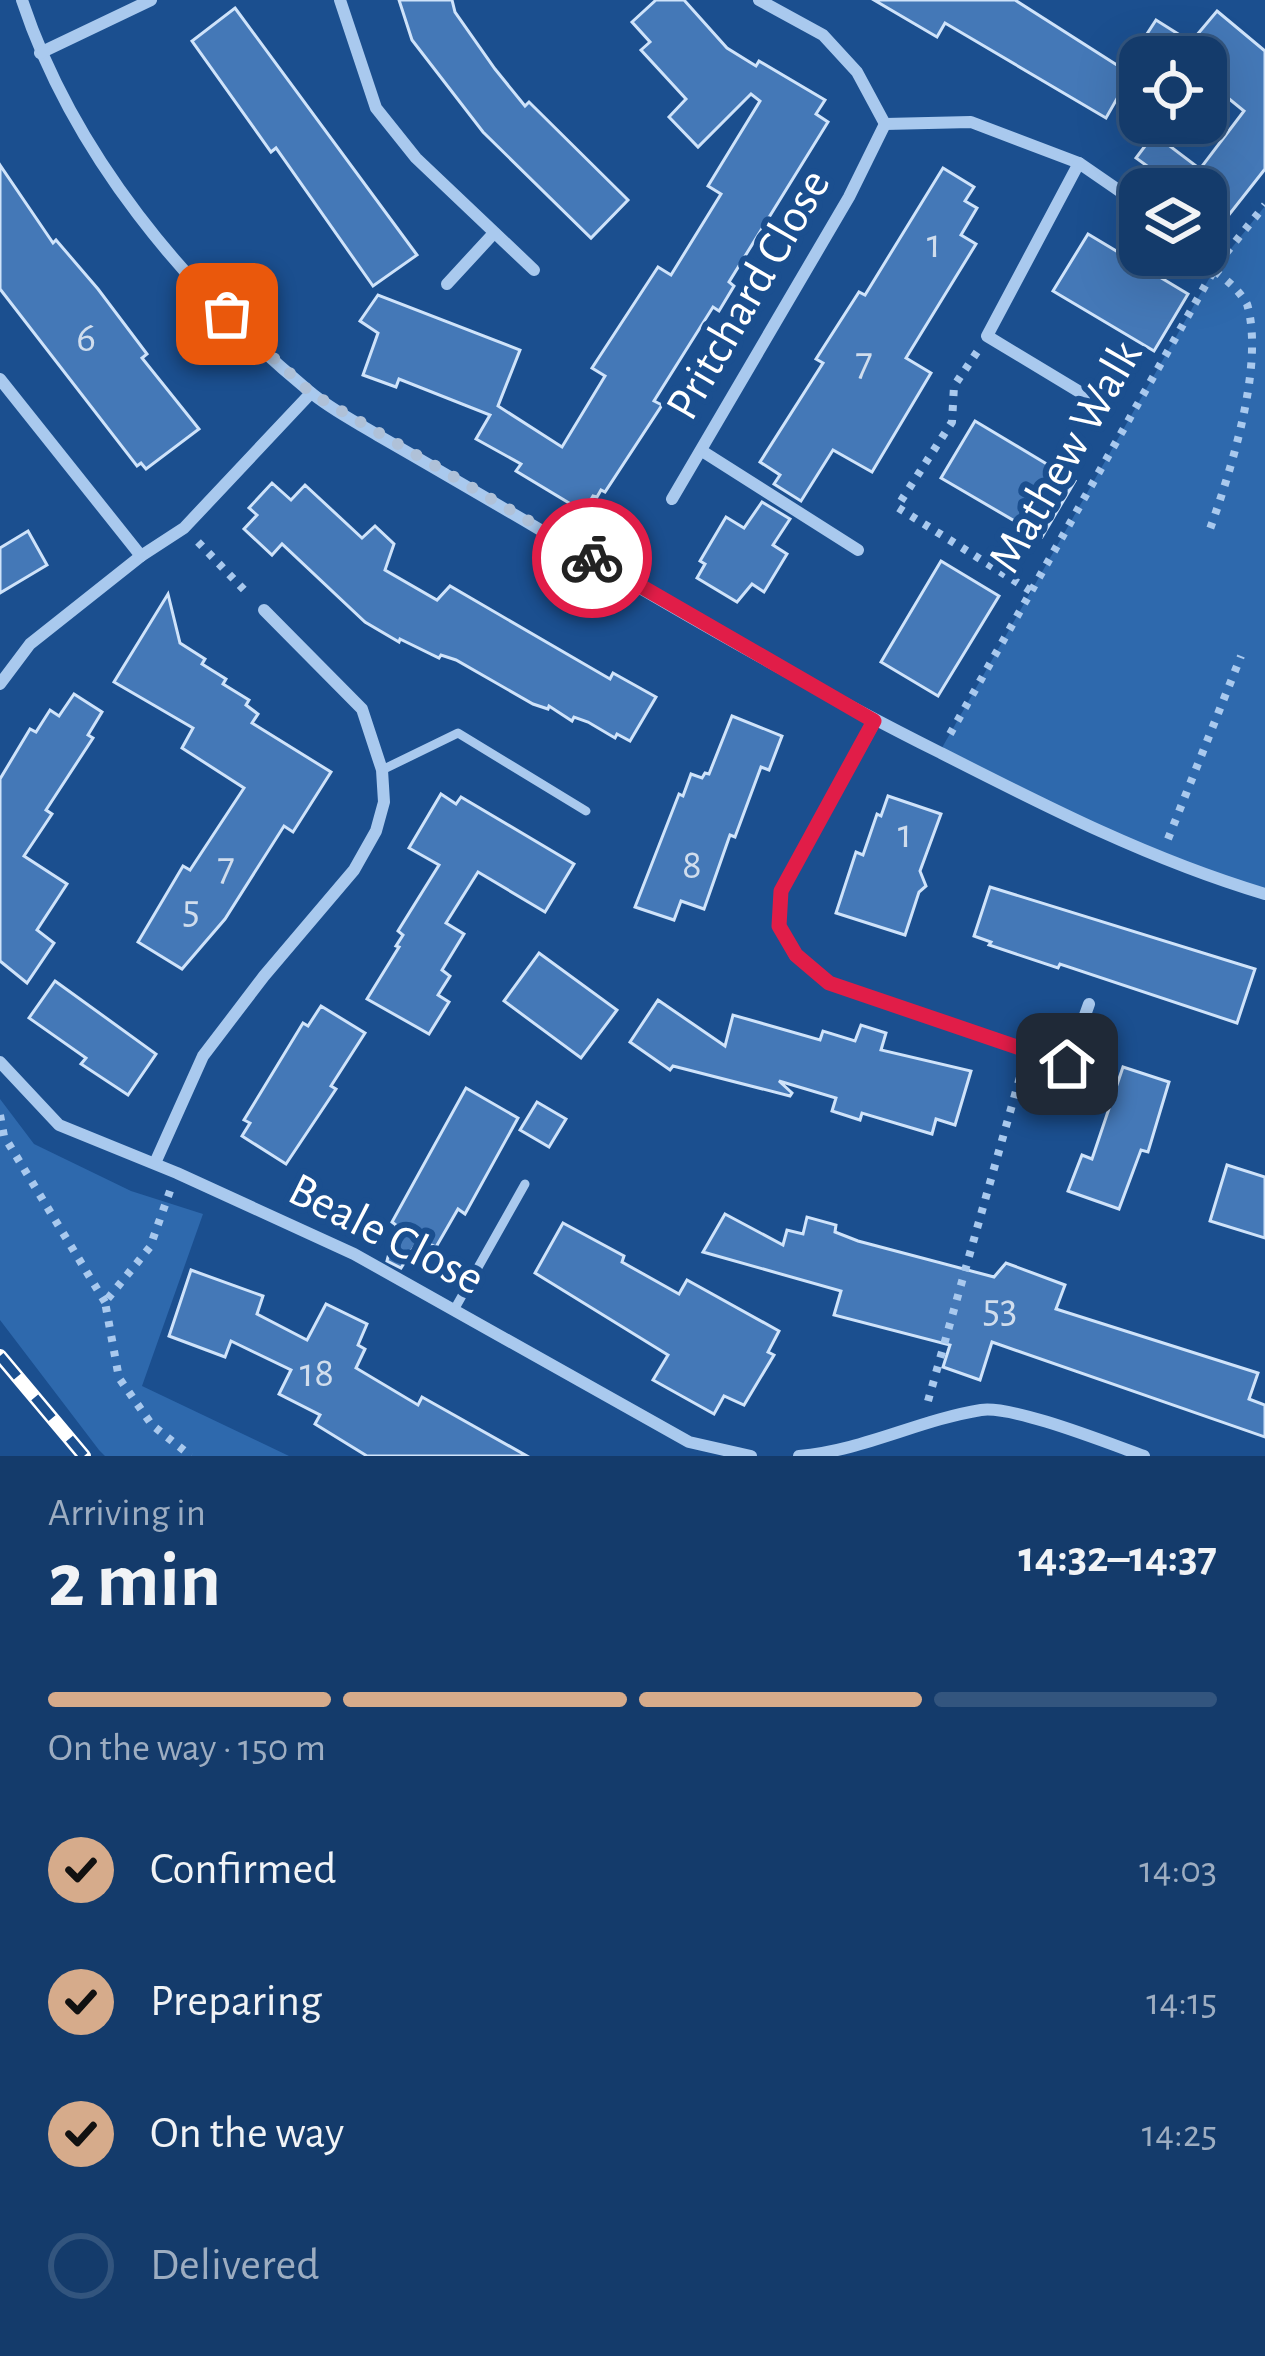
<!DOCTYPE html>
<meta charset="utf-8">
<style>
body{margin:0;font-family:"Alegreya Sans",sans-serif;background:#1d4271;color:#f1f3f6;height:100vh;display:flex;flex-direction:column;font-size:45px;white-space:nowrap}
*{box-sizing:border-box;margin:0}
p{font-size:39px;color:#9dadc1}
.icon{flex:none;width:66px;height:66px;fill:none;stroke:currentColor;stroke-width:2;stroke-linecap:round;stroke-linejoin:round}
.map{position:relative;height:1456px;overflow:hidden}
.side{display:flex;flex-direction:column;background:#143b6b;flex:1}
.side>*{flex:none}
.tools{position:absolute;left:1119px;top:36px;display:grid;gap:24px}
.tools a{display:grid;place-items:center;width:108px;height:108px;border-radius:24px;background:#143b6b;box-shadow:0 12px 48px #0002,0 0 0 3px #33557e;font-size:60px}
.pin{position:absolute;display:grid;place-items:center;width:102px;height:102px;color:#fff;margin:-51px;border-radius:24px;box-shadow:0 6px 18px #0006}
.courier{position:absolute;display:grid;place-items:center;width:120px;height:120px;margin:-60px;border:9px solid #e11d48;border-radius:50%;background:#fff;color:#222;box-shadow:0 3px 15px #0007}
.head em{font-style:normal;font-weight:700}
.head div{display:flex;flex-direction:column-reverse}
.head{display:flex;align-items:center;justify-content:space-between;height:204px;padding:0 48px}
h1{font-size:78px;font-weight:700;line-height:90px}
.bar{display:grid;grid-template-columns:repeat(4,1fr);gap:18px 12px;align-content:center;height:144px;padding:0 48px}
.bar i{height:15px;border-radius:9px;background:#33557e}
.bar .current{background:#d6ab8b}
.bar p{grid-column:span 4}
ol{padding:0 48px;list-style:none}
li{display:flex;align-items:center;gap:36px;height:132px}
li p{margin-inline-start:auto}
li .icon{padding:12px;border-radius:50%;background:#d6ab8b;color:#111;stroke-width:4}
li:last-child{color:#9dadc1}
li i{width:66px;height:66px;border:6px solid #33557e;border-radius:50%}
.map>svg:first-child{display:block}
</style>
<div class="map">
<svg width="1265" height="1456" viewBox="0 0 1265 1456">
<rect width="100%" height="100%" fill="#1b4f8f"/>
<g fill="#2e69ad">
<polygon points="1265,206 1265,894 1213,879 939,753 1214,270"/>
<polygon points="0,1099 34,1144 131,1191 203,1214 142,1386 289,1456 105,1456 99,1450 0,1320"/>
</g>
<g fill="#4478b7" stroke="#cfe3fa" stroke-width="3">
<polygon points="399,0 452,0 455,12 495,69 525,106 529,102 628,200 591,238 483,132 412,40"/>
<polygon points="656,0 684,0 727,48 756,66 759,61 825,100 816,114 828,122 729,282 734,286 719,311 713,307 654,401 662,405 605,492 601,490 597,497 593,496 584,512 516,471 521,464 476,439 490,415 399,379 396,387 363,375 378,333 360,321 378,295 520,350 498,406 562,447 605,376 592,368 658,267 671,275 721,194 708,186 760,101 751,94 698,147 669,117 686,99 641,50 650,42 632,22"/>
<polygon points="874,0 1015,0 1131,74 1106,118 945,23 937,37"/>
<polygon points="235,8 417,255 373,286 276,148 271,152 192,41"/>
<polygon points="1217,11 1265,51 1265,169 1206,244 1206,189 1179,189 1136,158 1154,134 1200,169 1244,111 1206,80 1206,57 1132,57 1156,20 1191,42"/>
<polygon points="0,165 53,243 56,240 98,289 147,354 142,358 199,429 146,469 141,463 137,466 0,289"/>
<polygon points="943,168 974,187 965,201 977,208 961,235 976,244 906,358 931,373 872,472 833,450 801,501 774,484 780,475 760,462 823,363 816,359 859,292 865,295"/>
<polygon points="1088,234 1188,294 1154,351 1053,291"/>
<polygon points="975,421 1075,481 1042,537 941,478"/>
<polygon points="272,483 291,500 305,485 362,538 375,526 394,544 385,570 437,600 450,586 610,679 613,673 656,697 630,741 617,734 615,738 588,722 574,717 572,721 549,706 548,709 533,704 456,660 441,655 439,658 400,639 399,642 365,622 282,544 272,555 244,529 257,515 249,508"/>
<polygon points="762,502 790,519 773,545 787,554 764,592 752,584 737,602 697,578 705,564 700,561 726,517 744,528"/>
<polygon points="28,531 47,565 0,593 0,548"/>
<polygon points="941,561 999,596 938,696 881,662"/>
<polygon points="168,594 180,643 205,659 202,664 226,679 223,684 249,700 246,705 258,714 252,723 331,772 293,832 284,826 225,919 182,969 138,942 183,866 190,870 244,788 182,748 193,728 114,682"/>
<polygon points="74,694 102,712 88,735 93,738 46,810 52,814 24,856 67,884 37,930 54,943 27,983 0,961 0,779 30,729 36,732 50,710 59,716"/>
<polygon points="732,716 782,736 769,770 761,767 735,837 730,835 704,909 681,901 674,920 635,907 679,794 683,796 691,774 702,778 705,773 709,774"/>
<polygon points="441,794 456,804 461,797 574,864 545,912 478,872 446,923 464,934 442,970 450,976 438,995 449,1002 429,1034 367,999 399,947 396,946 403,935 398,931 439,865 409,848"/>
<polygon points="888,796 941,814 920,871 926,886 919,892 905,935 836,913 856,852 863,855 877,814 881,816"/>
<polygon points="990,887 1255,969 1237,1023 1060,964 1058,968 989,945 991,942 974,936"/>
<polygon points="539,953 617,1010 581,1058 504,1001"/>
<polygon points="55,981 156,1054 128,1095 81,1064 86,1058 29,1018"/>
<polygon points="658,1000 725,1046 733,1015 820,1040 823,1031 855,1041 861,1025 886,1033 881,1050 971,1071 955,1125 936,1119 932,1134 862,1113 860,1120 832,1111 836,1098 779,1081 792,1093 790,1096 673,1066 670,1070 630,1042"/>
<polygon points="321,1006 365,1033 331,1086 336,1089 286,1164 242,1136 250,1123 244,1120 303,1023 308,1026"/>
<polygon points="1123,1067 1169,1082 1148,1152 1141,1150 1119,1209 1068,1191 1082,1155 1092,1159"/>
<polygon points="466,1088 518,1118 465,1214 458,1209 436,1247 419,1239 401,1268 387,1261 396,1225 392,1222"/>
<polygon points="537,1102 566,1119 549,1147 520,1130"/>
<polygon points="1227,1165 1265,1177 1265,1238 1210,1221"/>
<polygon points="725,1214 783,1245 787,1230 803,1234 807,1217 836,1225 835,1232 858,1241 994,1277 1006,1263 1065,1285 1056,1309 1258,1373 1249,1399 1265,1405 1265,1437 992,1342 980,1380 943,1367 950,1345 834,1315 841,1291 703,1252"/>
<polygon points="563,1223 624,1256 622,1262 679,1294 687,1280 779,1331 768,1352 774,1355 744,1405 724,1396 714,1414 653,1380 668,1355 535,1273"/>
<polygon points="191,1270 263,1296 257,1314 307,1340 326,1304 367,1324 358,1345 365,1349 356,1368 418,1405 422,1397 527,1456 367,1456 315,1424 320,1415 279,1394 291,1370 231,1341 225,1357 169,1336"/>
</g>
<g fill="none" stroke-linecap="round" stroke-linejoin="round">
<g stroke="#a9c9ee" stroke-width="8" stroke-dasharray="6 9" stroke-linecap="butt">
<path d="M1190 255C1210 267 1235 283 1247 304 1265 364 1231 470 1210 529"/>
<polyline points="977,352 954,386 952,422 897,507 1031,591"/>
<polyline points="198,542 250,596"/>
<polyline points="950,734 1218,263 1265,205"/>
<polyline points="1168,839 1241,656"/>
<polyline points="0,1115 4,1136 105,1302"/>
<polyline points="170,1191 150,1247 105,1302 119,1378 152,1425 191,1456"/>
<polyline points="928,1401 1022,1070"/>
</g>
<g stroke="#a9c9ee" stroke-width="9">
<polyline points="382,770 458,733 586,811"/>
<polyline points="454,1310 525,1184"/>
</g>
<g stroke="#a9c9ee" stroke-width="12">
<path d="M22 0C73 154 185 288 309 391 330 409 356 422 379 436 566 543 749 657 941 753 1047 807 1151 860 1265 894"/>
<polyline points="340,0 376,108 416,158 534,270"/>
<polyline points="759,0 823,35 857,72 885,124"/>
<polyline points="40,53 151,0"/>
<polyline points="885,124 971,122 1079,163 1124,194"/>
<polyline points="1079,163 987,336 1098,403"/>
<polyline points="447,284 494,233"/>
<polyline points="0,379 141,556"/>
<polyline points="702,451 858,550"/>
<polyline points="672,499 849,197 885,124"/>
<polyline points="0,684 30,644 141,556 184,528 311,393"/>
<polyline points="875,721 781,891 779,926 795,955 829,983 1067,1064"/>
<polyline points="0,1062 59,1125 177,1173 354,1254 689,1442 751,1456"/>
<polyline points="1052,1107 1089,1004"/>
<polyline points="155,1163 203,1056 264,976 354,870 376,831 384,802 382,770 362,709 264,610"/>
<path d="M799 1456C862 1451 919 1420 981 1410 1013 1405 1110 1444 1144 1456"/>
</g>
<defs>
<polyline id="rail" points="0,1356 84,1456"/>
</defs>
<use href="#rail" stroke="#fff" stroke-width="14"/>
<use href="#rail" stroke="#1b4f8f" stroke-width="9" stroke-dasharray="27" stroke-linecap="butt"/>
</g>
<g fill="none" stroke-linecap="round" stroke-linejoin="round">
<polyline stroke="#afc1d8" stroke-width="12" stroke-dasharray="0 21.6" points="227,314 311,393 592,558"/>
<polyline stroke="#e11d48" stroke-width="15" points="592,558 874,721 781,891 779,926 796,955 829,983 1067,1064"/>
</g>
<g text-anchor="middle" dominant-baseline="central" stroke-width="12" stroke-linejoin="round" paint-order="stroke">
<g font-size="42" fill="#d0dded">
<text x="934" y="244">1</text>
<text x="86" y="338">6</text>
<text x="864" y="362">7</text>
<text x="905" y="834">1</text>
<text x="692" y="865">8</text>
<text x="226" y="867">7</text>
<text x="191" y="910">5</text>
<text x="1000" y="1309">53</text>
<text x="317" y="1373">18</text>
</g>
<g font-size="48" fill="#fff" stroke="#1b4f8f">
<text transform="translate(749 295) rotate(-60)">Pritchard Close</text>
<text transform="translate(1066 457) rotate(-60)">Mathew Walk</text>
<text transform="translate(386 1235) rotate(27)">Beale Close</text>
</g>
</g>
</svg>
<div class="tools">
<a><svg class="icon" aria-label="locate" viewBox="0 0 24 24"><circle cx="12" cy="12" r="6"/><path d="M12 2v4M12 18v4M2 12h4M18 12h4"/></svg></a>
<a><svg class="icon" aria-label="layers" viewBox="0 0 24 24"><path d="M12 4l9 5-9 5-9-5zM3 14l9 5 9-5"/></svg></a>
</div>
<div class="pin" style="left:227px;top:314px;background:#ea580c"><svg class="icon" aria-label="bag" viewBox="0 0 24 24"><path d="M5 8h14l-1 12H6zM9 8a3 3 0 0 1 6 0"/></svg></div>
<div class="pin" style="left:1067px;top:1064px;background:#1f2937"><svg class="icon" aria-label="home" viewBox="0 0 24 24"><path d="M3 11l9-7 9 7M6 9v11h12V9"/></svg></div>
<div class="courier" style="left:592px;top:558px"><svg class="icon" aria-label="bike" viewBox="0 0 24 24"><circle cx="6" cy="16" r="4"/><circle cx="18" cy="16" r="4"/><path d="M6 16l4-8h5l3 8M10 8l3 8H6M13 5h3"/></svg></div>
</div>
<section class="side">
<div class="head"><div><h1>2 min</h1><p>Arriving in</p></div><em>14:32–14:37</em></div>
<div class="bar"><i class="current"></i><i class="current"></i><i class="current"></i><i></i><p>On the way · 150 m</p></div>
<ol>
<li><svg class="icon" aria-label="check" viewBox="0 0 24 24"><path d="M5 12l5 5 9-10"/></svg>Confirmed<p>14:03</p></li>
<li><svg class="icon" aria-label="check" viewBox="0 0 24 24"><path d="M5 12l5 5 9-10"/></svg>Preparing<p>14:15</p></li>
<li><svg class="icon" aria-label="check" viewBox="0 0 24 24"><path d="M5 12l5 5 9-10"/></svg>On the way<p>14:25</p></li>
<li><i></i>Delivered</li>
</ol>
</section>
